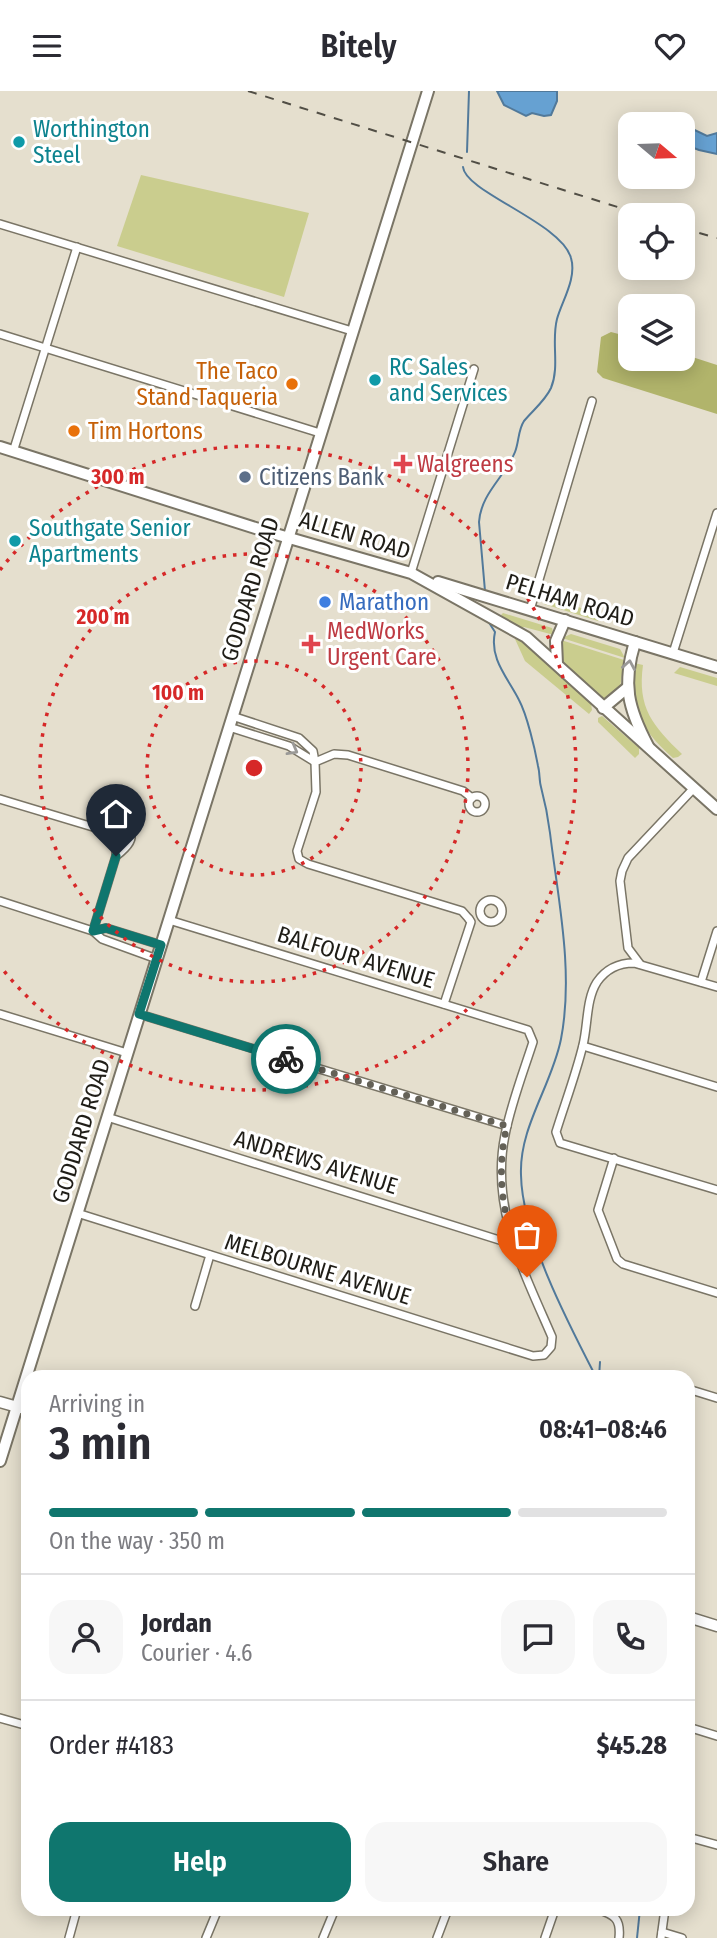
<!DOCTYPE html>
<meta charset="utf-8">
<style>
body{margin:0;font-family:"Fira Sans Condensed",sans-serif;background:#f7f7f7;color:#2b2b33;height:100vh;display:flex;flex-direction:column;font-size:26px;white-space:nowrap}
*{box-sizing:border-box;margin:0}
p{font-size:23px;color:#7c7c81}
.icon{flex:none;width:38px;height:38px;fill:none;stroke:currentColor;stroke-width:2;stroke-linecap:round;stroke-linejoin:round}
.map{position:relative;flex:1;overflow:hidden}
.drawer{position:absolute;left:21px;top:1279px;width:674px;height:546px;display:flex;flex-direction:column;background:#fff;border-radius:21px;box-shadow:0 4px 18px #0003}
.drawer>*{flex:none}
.needle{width:46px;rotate:109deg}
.tools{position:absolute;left:618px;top:21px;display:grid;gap:14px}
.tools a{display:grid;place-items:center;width:77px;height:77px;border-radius:14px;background:#fff;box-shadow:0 4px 18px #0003;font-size:35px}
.pin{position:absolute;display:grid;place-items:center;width:60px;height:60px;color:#fff;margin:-72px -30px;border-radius:50% 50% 50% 0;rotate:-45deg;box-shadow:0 0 7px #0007}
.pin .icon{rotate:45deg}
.courier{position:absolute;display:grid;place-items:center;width:70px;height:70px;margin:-35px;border:5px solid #0f766e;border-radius:50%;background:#fff;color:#222;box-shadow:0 2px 9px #0007}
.head em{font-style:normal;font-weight:600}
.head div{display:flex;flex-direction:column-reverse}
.head{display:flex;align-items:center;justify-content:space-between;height:119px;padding:0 28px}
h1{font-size:46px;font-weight:600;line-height:52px}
.bar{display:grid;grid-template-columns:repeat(4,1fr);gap:10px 7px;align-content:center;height:84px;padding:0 28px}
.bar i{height:9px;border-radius:5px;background:#e1e1e2}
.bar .on{background:#0f766e}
.bar p{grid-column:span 4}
.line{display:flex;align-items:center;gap:18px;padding:0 28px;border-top:2px solid #e1e1e2}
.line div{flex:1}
.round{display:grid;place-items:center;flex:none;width:74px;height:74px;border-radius:21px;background:#f7f7f7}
.cta{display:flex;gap:14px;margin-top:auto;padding:14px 28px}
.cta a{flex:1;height:80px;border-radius:21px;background:#0f766e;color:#fff;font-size:28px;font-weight:600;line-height:80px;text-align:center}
.cta a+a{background:#f7f7f7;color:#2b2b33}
header{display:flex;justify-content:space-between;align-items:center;height:91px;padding:0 28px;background:#fff;font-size:32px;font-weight:600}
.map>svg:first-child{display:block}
</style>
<header><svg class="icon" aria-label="menu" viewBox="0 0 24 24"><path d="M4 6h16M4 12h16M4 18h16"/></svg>Bitely<svg class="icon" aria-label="heart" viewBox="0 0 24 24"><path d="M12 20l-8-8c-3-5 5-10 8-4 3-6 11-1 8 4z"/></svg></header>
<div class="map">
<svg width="717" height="1847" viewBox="0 0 717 1847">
<rect width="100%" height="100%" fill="#e5dfce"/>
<g fill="#cacd8e">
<polygon points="141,84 309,122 284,206 117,155"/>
<polygon points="541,504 603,524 598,530 544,513"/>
<polygon points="503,522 552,537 554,544 524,536 521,538 501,524"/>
<polygon points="571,543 620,558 625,567 562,547"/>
<polygon points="518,546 591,612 592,619 589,623 525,570 515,548"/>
<polygon points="561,549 624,569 620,597 603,610 563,572 560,564"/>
<path d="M634 572 643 574C637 617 653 635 682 663L678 666 673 667C638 635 631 619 634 572Z"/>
<polygon points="680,576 717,587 717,595 674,582"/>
<polygon points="602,625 639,657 639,663 635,667 598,631 598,627"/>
</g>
<polygon fill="#b1b46b" points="611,241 630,246 630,268 682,268 683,263 717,274 717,323 603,287 597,281 601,246"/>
<g fill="#66a1d2" stroke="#51799a" stroke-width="2">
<polygon points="497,0 557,0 557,10 551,24 544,25 532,22 526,25 504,14"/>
<polygon points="682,33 707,45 717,42 717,63 699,59 683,53"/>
</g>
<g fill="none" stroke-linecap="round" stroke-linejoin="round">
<g stroke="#51799a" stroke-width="2">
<polyline points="467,61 469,0"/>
<path d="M463 76C465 101 562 132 571 167 577 187 562 210 557 228 551 251 560 275 551 297 545 310 533 319 524 330 518 339 519 351 515 361 505 386 481 402 479 431L485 500"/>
<path d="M488 530 495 541C489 568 508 587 519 609 527 624 535 658 538 675 540 682 539 689 541 696 545 711 548 726 550 742 558 808 574 881 561 948 552 994 519 1036 521 1084 522 1144 568 1232 596 1286"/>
<polyline points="599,1286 600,1271"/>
<polyline points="637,1847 640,1818"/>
</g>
<defs>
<g id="minor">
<polyline points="0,133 352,240"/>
<polyline points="0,243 320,342"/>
<polyline points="13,361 77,156"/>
<polyline points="411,482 474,278"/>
<polyline points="530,519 592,310"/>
<polyline points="673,562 717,422"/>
<polyline points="229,636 289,655 315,671 313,660 299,647 232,625"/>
<circle cx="477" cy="713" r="8"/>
<path d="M0 708 103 739C113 745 117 753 116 765L93 840"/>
<path d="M104 739C133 734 141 746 116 765"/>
<circle cx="491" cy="820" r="11"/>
<polyline points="0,810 93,840 102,848 157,868"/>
<polyline points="469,828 462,820 308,773 299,768 297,760 316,701 315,671 334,663 348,664 463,700 472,707"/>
<polyline points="93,840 106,837 161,854"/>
<polyline points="640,873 628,857 620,790 622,780 628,767 694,697"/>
<polyline points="701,891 717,840"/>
<path d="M717 896 634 872C619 872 606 878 597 891 586 908 588 934 583 954 576 983 565 1012 556 1041L560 1052 717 1099"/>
<polyline points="444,913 471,831 469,828"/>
<polyline points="0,923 127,962"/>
<polyline points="139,923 507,1035"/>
<polyline points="583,955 717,996"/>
<polyline points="107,1026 512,1153"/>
<polyline points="614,1067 598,1119 617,1168 623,1173 717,1202"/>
<path d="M77 1122 533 1265 544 1264 551 1256 552 1246C524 1181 490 1117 505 1044 511 1013 523 982 533 951L528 939 169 829"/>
<polyline points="195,1215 210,1164"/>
<polyline points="643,1286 650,1286"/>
<polyline points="688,1298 717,1307"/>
<polyline points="0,1627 28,1635"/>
<polyline points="688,1636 717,1645"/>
<polyline points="688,1746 717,1754"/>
<path d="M597 1818C615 1824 621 1828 619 1847"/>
<polyline points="662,1841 682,1847"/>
<polyline points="69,1847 77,1818"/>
<polyline points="206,1847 218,1818"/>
<polyline points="323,1847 335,1818"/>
<polyline points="437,1847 448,1818"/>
<polyline points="545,1847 555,1818"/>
<polyline points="661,1847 665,1818"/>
</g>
<g id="tertiary">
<polyline points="0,1311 28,1319"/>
<polyline points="688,1526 717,1535"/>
</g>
<g id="secondary">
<polyline points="0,356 265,440 411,482 526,546 717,718"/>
<polyline points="438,491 717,576"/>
<path d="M635 551C622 593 628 617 648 655"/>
<polyline points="557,573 556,550 565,529"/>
<polyline points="603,617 627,597"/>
<polyline points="0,1370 428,0"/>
</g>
</defs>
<use href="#minor" stroke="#7a7566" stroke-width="10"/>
<use href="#tertiary" stroke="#7a7566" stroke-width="13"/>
<use href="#secondary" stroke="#7a7566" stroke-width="14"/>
<use href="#minor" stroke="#fff" stroke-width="7"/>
<use href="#tertiary" stroke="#fff" stroke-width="10"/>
<use href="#secondary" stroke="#fff" stroke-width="10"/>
<g stroke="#514e45" stroke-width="2" stroke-dasharray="9 9" stroke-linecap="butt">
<polyline points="248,0 643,124"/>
<polyline points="682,137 717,147"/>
</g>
</g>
<defs><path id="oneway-chevron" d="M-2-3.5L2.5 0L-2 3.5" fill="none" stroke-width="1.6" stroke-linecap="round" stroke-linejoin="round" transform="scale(1.75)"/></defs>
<g stroke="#9a9997">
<use href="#oneway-chevron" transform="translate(629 574) rotate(-80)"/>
<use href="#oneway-chevron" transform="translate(293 659) rotate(29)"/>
</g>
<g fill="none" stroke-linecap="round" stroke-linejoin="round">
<path stroke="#646157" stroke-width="7" stroke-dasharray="0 12.6" d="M286 968 507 1035C494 1088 505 1138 527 1186"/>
<polyline stroke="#0f766e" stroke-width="9" points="116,765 93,840 106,837 161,854 139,923 286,968"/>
</g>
<g fill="none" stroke="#d62828" stroke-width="3.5" stroke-dasharray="3.5 7">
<circle cx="254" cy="677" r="107"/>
<circle cx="254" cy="677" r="214"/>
<path d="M0 479A322 322 0 1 1 0 875"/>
</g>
<g fill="#0f9aa8" stroke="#fff" stroke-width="2.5">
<circle cx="19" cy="51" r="7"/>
<circle cx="375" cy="289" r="7"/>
<circle cx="15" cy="450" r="7"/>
</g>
<g fill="#e8710a" stroke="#fff" stroke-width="2.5">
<circle cx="292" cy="293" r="7"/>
<circle cx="74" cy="340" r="7"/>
</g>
<g fill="#e0444e" stroke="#fff" stroke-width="2.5">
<path d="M399.5 362.5h7v7h7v7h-7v7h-7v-7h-7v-7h7z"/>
<path d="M307.5 542.5h7v7h7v7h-7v7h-7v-7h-7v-7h7z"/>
</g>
<circle fill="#5c6f8a" stroke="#fff" stroke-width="2.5" cx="245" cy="386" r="7"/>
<circle fill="#3f7fe0" stroke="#fff" stroke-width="2.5" cx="325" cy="511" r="7"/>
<g text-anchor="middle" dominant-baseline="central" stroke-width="6" stroke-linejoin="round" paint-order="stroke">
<g font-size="23" fill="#0d838f" stroke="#fff" text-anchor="start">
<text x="33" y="38">Worthington<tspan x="33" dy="26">Steel</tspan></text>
<text x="389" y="276">RC Sales<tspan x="389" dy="26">and Services</tspan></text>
<text x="29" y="437">Southgate Senior<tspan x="29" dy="26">Apartments</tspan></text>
</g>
<g font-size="23" fill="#c56008" stroke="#fff" text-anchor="end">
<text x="278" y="280">The Taco<tspan x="278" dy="26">Stand Taqueria</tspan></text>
<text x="88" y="340" text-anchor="start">Tim Hortons</text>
</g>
<g font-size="23" fill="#be3a42" stroke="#fff" text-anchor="start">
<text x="417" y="373">Walgreens</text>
<text x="327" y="540">MedWorks<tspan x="327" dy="26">Urgent Care</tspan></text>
</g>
<g font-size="23" fill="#4e5e75" stroke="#fff" text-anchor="start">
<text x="259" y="386">Citizens Bank</text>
</g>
<g font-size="23" fill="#1f1d17" stroke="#fff">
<text transform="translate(355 444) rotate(17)">ALLEN ROAD</text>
<text transform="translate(250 498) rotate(-73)">GODDARD ROAD</text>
<text transform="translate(570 509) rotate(17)">PELHAM ROAD</text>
<text transform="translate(356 866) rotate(17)">BALFOUR AVENUE</text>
<text transform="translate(81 1040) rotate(-73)">GODDARD ROAD</text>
<text transform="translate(316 1071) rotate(17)">ANDREWS AVENUE</text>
<text transform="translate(318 1178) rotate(17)">MELBOURNE AVENUE</text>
</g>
<g font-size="23" fill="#366cbe" stroke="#fff" text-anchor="start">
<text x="339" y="511">Marathon</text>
</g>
</g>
<circle cx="254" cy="677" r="10" fill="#d62828" stroke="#fff" stroke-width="3.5"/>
<g font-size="21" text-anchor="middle" font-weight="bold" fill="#d62828" stroke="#fff" stroke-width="6" stroke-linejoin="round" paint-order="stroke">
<text x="118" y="393">300 m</text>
<text x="103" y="533">200 m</text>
<text x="178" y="609">100 m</text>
</g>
</svg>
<div class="tools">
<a><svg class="needle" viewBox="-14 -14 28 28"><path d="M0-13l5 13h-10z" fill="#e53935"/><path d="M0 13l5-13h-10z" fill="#7c7c81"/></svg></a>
<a><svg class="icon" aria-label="locate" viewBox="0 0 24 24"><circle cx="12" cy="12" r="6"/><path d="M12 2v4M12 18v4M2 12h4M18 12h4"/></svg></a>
<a><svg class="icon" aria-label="layers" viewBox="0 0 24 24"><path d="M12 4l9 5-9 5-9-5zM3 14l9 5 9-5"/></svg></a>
</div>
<div class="pin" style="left:527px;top:1186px;background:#ea580c"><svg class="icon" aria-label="bag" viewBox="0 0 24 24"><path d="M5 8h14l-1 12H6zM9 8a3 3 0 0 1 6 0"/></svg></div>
<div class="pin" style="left:116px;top:765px;background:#1f2937"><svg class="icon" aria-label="home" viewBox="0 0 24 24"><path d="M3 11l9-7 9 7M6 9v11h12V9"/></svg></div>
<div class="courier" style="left:286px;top:968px"><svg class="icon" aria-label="bike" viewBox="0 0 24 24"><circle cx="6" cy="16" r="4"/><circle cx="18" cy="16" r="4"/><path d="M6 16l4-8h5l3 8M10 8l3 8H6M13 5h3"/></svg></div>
<section class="drawer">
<div class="head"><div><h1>3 min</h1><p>Arriving in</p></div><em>08:41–08:46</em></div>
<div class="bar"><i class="on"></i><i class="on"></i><i class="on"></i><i></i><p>On the way · 350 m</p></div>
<div class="line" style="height:126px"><a class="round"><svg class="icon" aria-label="person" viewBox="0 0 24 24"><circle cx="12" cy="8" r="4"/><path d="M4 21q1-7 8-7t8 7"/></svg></a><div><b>Jordan</b><p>Courier · 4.6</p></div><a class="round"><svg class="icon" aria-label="chat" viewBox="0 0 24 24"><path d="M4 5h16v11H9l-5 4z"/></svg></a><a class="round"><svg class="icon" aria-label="phone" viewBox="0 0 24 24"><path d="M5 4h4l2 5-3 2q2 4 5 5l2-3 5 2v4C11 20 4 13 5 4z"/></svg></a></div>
<div class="line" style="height:91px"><div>Order #4183</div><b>$45.28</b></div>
<div class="cta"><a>Help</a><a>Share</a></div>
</section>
</div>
